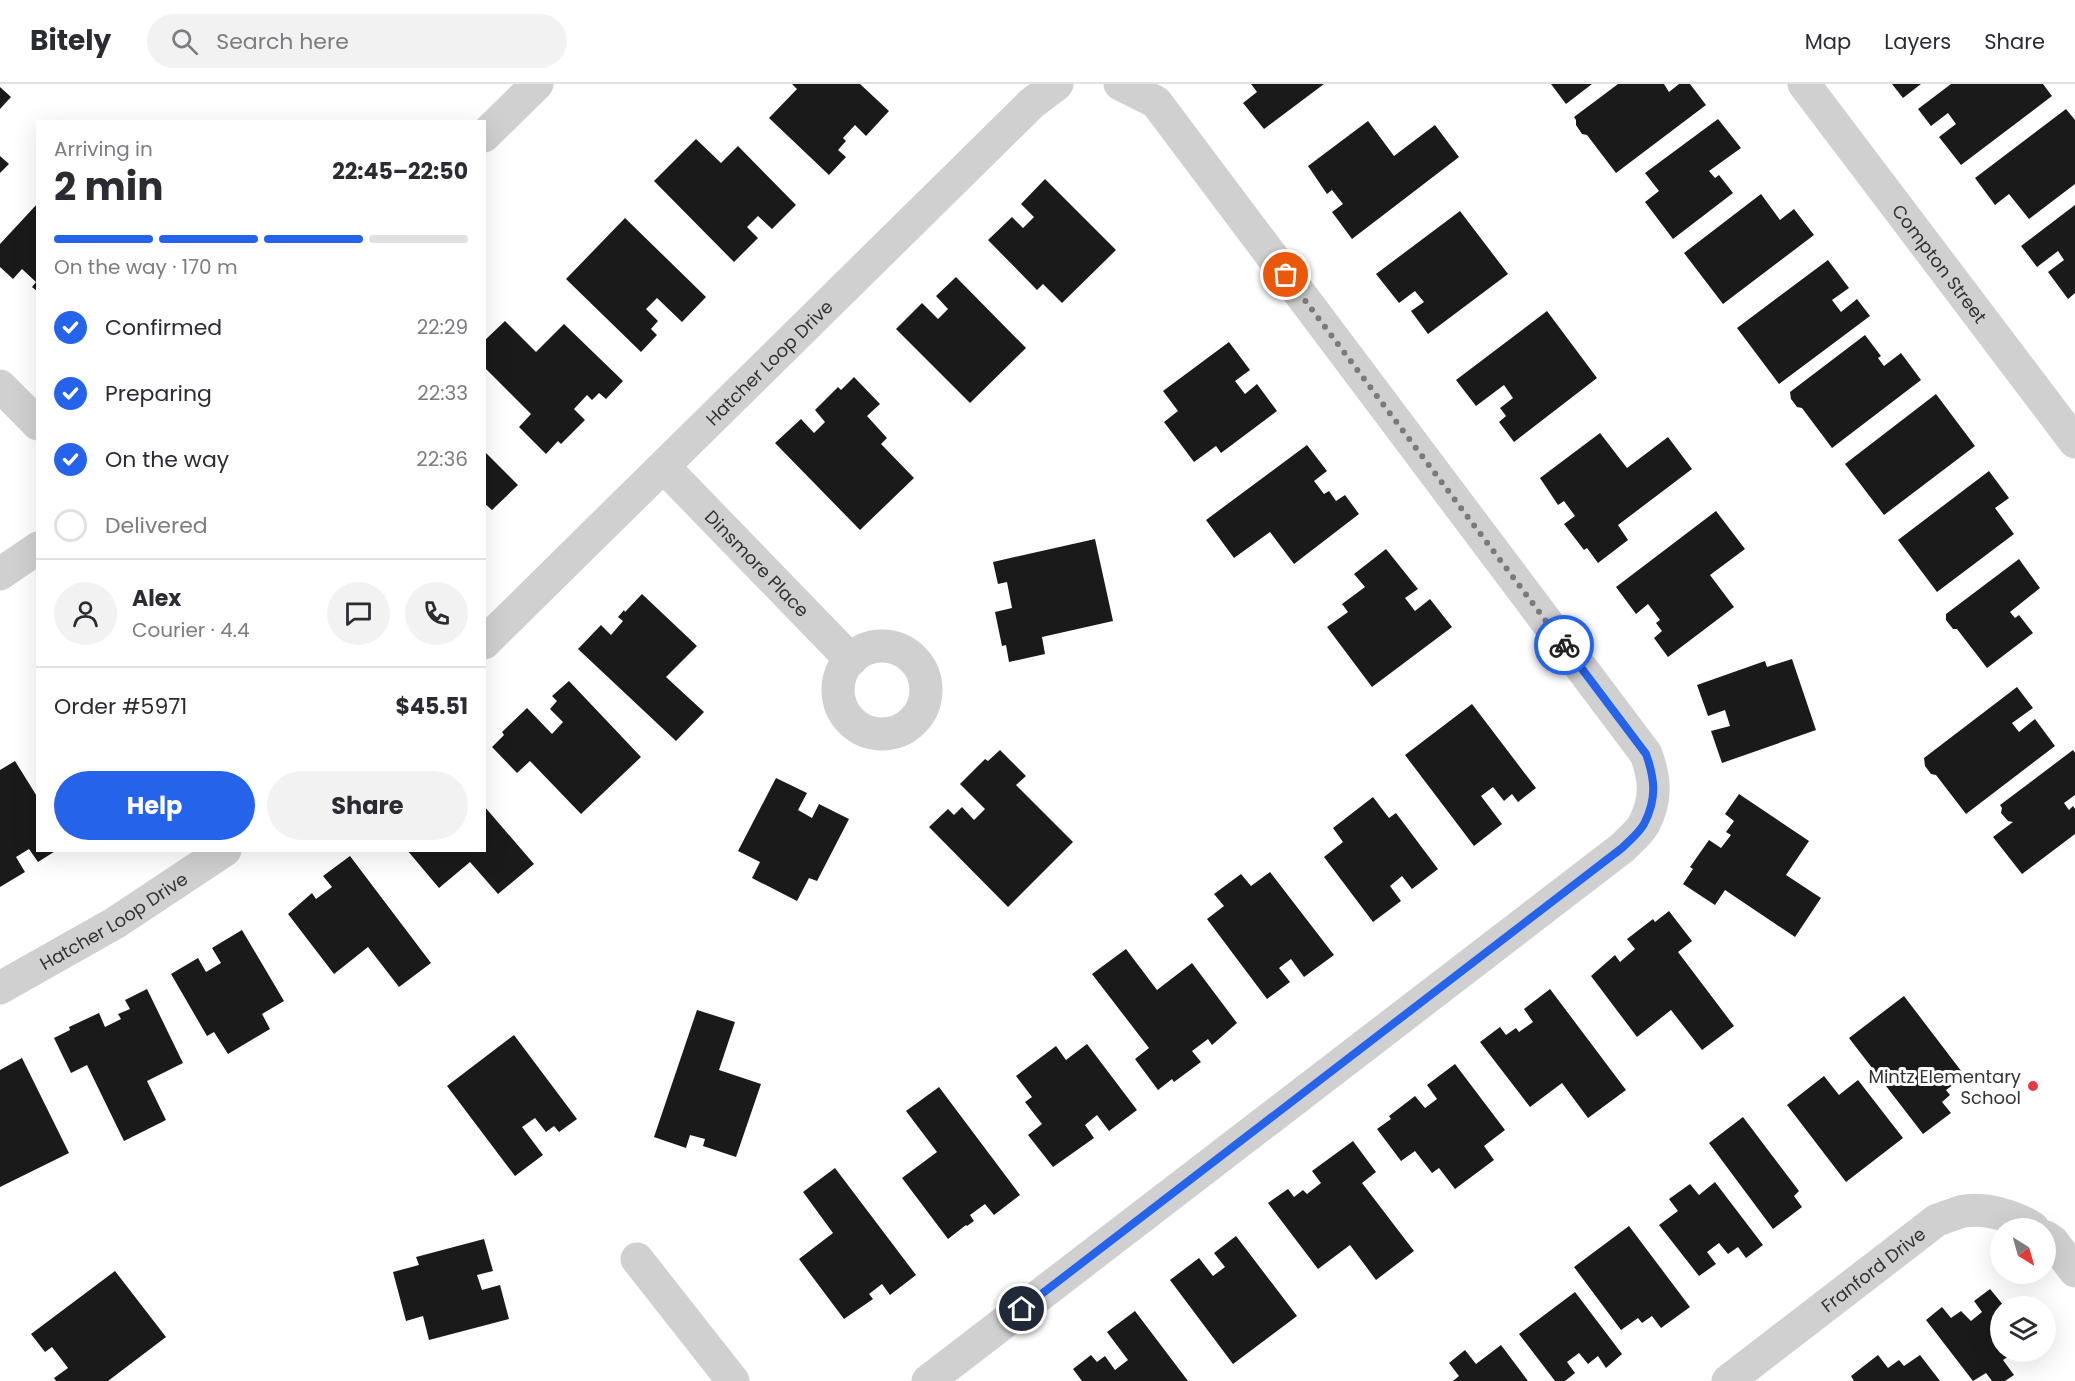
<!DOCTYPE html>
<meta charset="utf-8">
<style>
body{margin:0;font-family:Poppins,sans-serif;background:#f2f2f3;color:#2b2b33;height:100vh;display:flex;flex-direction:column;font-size:22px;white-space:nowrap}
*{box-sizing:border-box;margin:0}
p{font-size:20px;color:#7c7c81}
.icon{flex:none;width:33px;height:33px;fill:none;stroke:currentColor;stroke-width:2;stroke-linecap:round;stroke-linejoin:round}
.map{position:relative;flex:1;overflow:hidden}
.drawer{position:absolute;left:36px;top:36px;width:450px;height:732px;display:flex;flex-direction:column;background:#fff;border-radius:0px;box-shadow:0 6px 24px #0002}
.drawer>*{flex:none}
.needle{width:39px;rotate:143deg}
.fabs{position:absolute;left:1990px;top:1134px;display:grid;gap:12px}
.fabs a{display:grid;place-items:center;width:66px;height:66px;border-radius:50%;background:#fff;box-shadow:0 6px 24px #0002;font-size:30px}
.pin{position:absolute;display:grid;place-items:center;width:51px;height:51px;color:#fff;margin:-26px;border:3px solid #fff;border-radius:50%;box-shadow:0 2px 6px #0007}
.courier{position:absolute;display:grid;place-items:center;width:60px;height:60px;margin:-30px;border:4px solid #2563eb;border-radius:50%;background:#fff;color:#222;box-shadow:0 2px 8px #0007}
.headline em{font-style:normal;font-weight:700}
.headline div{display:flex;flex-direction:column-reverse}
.headline{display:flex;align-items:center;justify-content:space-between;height:102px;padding:0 18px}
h1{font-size:39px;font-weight:700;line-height:45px}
.bar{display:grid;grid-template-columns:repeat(4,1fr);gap:9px 6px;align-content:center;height:72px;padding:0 18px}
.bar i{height:8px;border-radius:4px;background:#e1e1e2}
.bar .current{background:#2563eb}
.bar p{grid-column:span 4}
.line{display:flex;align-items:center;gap:15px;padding:0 18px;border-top:2px solid #e1e1e2}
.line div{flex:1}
.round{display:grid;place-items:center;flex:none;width:63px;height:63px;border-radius:32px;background:#f2f2f3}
ol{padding:0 18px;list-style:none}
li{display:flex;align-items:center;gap:18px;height:66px}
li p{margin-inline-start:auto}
li .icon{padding:6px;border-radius:50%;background:#2563eb;color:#fff;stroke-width:4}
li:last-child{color:#7c7c81}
li i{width:33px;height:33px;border:3px solid #e1e1e2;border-radius:50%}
.button{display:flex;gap:12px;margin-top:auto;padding:12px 18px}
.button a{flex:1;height:69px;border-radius:36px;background:#2563eb;color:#fff;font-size:24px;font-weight:700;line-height:69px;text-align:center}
.button a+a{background:#f2f2f3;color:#2b2b33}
header{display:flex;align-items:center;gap:36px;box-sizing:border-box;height:84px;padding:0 30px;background:#fff;border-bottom:2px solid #e1e1e2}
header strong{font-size:28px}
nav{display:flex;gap:33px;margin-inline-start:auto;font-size:21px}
.search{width:420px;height:54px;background:#f2f2f3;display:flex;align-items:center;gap:15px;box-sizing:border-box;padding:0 21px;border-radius:33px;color:#7c7c81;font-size:22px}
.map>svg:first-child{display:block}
</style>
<header>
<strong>Bitely</strong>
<div class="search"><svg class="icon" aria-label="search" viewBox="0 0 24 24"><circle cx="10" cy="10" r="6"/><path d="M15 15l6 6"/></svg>Search here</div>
<nav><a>Map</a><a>Layers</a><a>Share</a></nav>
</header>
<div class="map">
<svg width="2075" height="1297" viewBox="0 0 2075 1297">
<rect width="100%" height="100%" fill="#fff"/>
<g fill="#1a1a1a">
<polygon points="792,0 860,0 889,27 866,52 855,41 843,54 846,57 838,66 846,73 829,91 769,34 797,5"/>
<polygon points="1251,0 1324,0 1264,45 1243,19 1257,8"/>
<polygon points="1551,0 1592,0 1566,20"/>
<polygon points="1618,0 1664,0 1669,8 1679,0 1690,0 1706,21 1616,89 1587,51 1582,50 1576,41 1576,36 1574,33"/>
<polygon points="1892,0 1921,0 1903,14"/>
<polygon points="1951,0 2043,0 2052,12 1961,81 1939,53 1956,40 1948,29 1931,42 1918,25"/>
<polygon points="0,3 11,13 0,25"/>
<polygon points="2066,25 2075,36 2075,100 2029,135 2009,110 1995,121 1975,94"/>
<polygon points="1718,35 1741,64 1709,87 1715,94 1719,91 1733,109 1673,155 1645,118 1659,107 1645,89"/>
<polygon points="1368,37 1394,72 1435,41 1459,73 1352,155 1332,128 1343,120 1332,106 1327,110 1308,82"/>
<polygon points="696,55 721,79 738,62 796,121 772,145 758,132 747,143 758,154 734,178 654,97"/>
<polygon points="0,72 9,80 0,89"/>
<polygon points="1045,95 1116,166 1062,219 1043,200 1037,206 988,156 1012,133 1023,144 1034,133 1021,120"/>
<polygon points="1761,110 1780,136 1794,125 1814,151 1723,220 1684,169"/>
<polygon points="38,119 38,208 32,203 36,198 22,185 13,195 0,183 0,160"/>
<polygon points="2075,121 2075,209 2068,215 2048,188 2064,176 2058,167 2037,183 2021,162"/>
<polygon points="1460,127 1508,190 1428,250 1411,227 1424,218 1415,207 1399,219 1376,190"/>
<polygon points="625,134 706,213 682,238 657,214 646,225 658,237 651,245 657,251 641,268 566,195"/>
<polygon points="1828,176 1849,204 1832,216 1841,228 1857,215 1870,232 1779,300 1737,244"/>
<polygon points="956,193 1026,264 970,319 896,245 922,219 938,235 948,225 936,212"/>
<polygon points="1547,227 1597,294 1514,358 1499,338 1506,332 1500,324 1513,314 1504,301 1476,322 1456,296"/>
<polygon points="505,237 536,268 564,240 623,297 606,315 599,309 592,316 587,311 574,325 585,336 561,360 558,357 546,370 519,343 531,330 484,283 484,257"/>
<polygon points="1865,251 1881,272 1878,274 1884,282 1901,269 1921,296 1832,364 1802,324 1797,323 1791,315 1790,308"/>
<polygon points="1229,258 1250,286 1235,297 1245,310 1257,300 1277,327 1221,369 1216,362 1194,378 1164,338 1178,327 1163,307"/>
<polygon points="854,293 880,320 867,332 887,354 881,360 914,394 860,446 775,359 801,335 814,349 825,338 815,326 838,303 841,306"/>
<polygon points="1936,310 1975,362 1884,431 1845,380"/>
<polygon points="1600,349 1627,384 1668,353 1692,385 1618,441 1628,456 1598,479 1587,464 1584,466 1564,440 1575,432 1564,417 1558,421 1540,394"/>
<polygon points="1307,361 1327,387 1314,397 1324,410 1329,407 1336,417 1345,411 1359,430 1294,480 1270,448 1234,474 1206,436"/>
<polygon points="484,367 518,401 492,426 484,419"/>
<polygon points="1989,387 2009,414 1995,424 2014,450 1937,508 1898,456"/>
<polygon points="1716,427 1745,465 1710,491 1734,523 1668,573 1654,554 1662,547 1656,539 1660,536 1648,520 1636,530 1616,503"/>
<polygon points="1095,455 1113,537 1042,553 1045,570 1009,578 1006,561 1002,562 995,528 1012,524 1007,498 998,500 993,478"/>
<polygon points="1386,465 1418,505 1405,514 1415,527 1430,515 1452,543 1372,603 1327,543 1348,528 1342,520 1365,503 1354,490"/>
<polygon points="2019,475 2040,504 2010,528 2015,534 2019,531 2033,549 1987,584 1957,545 1953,545 1946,536 1946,530"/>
<polygon points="642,510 697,562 666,593 704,628 676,657 578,565 601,541 611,551 623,537 618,533 624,526 625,528"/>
<polygon points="1792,575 1816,646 1722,679 1711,647 1730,642 1725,626 1708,632 1697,601 1765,577 1767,583"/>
<polygon points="569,597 641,673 581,730 530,677 517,689 492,663 504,651 502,648 527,624 552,650 563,638 550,625 557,617 552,612"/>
<polygon points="2017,603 2033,624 2012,639 2019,648 2035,635 2055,662 1966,730 1936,691 1931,690 1925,682 1924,674"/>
<polygon points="1472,620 1536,704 1518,718 1512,710 1504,717 1493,703 1481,712 1502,740 1474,762 1405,671"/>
<polygon points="1000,666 1026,692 1016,701 1073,758 1008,823 929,743 948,725 954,731 962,723 974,736 985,725 960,700 985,675 988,677"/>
<polygon points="2073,666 2075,669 2075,711 2064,719 2069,726 2073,722 2075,725 2075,750 2022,790 1993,753 2013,738 2008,737 2001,729 2002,724 2000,721"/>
<polygon points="15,677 38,714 38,766 57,766 38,778 29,765 16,773 25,788 0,803 0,686"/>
<polygon points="776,694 807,709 798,726 812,734 819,720 849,735 817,797 809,794 797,817 752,794 760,778 738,767"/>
<polygon points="1739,710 1809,757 1786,791 1821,814 1795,853 1725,806 1715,821 1683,800 1693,785 1690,783 1709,756 1721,764 1731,751 1726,748 1734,737 1725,730"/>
<polygon points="1373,713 1389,734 1396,729 1438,785 1412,805 1402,792 1390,802 1401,817 1373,838 1324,773 1343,758 1333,744"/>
<polygon points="484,722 534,780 498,810 470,778 439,804 407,766 484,766"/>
<polygon points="350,772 431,879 399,903 368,863 334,890 288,830 312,809 316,815 332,803 323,792"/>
<polygon points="1270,788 1334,871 1304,893 1291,875 1279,884 1290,898 1267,915 1207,835 1224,822 1214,810 1241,790 1251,802"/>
<polygon points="1669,827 1692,857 1678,868 1734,942 1702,966 1671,926 1637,953 1591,892 1615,871 1620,878 1635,865 1627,855 1653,835 1655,838"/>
<polygon points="242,846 284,917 262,930 270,945 228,970 214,948 207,952 171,890 198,874 206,888 221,879 212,864"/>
<polygon points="1126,865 1157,906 1192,879 1237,939 1212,961 1208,955 1192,967 1201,978 1174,998 1172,995 1158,1006 1135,975 1149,964 1092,890"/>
<polygon points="147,905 183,979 147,997 166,1036 124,1057 87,981 71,989 54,954 70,946 69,943 99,929 105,943 121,935 118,930 130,925 125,916"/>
<polygon points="1550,905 1626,1006 1588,1034 1562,999 1530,1023 1480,958 1500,943 1506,951 1516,944 1519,948 1533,938 1524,925"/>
<polygon points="1904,912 1965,992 1946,1006 1950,1011 1942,1018 1951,1029 1923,1050 1849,954"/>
<polygon points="697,926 735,938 719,986 761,1000 736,1073 703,1062 705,1055 690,1051 686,1064 654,1053"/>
<polygon points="514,951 577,1035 559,1048 554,1042 546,1048 535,1034 522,1043 543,1071 515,1092 447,1002"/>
<polygon points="1087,960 1137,1026 1109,1047 1097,1031 1085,1041 1094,1054 1053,1083 1028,1051 1042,1040 1025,1018 1032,1013 1016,992 1056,962 1066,976"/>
<polygon points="22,974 69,1069 0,1103 0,986"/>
<polygon points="1455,980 1505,1046 1484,1062 1494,1076 1455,1105 1439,1084 1432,1089 1415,1067 1401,1077 1377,1045 1391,1035 1389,1032 1415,1012 1425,1024 1437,1015 1427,1001"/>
<polygon points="1824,992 1839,1011 1858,996 1903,1054 1846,1098 1787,1021"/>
<polygon points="939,1003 1020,1111 994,1131 985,1120 970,1131 974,1137 967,1142 966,1141 948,1155 902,1094 937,1068 906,1027"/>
<polygon points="1743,1033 1799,1107 1794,1112 1802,1123 1773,1145 1709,1059"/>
<polygon points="1353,1057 1376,1088 1362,1099 1414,1167 1376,1196 1350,1161 1318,1185 1268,1119 1288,1105 1294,1113 1303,1106 1307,1110 1321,1099 1312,1087"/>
<polygon points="835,1084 916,1191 890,1211 882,1200 869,1210 873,1215 844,1235 799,1175 833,1149 803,1108"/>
<polygon points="1715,1098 1763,1161 1746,1174 1738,1163 1728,1170 1719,1159 1707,1168 1716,1180 1699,1192 1659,1141 1678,1127 1669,1115 1690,1100 1699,1111"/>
<polygon points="1629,1142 1690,1223 1661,1244 1652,1232 1642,1239 1638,1234 1621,1246 1574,1183"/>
<polygon points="1236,1152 1297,1232 1233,1280 1170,1196 1199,1174 1213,1192 1225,1183 1214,1169"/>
<polygon points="484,1155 493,1187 477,1191 482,1206 500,1201 509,1235 429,1256 423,1232 406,1237 393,1188 419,1181 416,1173"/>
<polygon points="115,1187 166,1253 108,1297 56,1297 54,1294 68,1284 52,1263 45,1268 31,1250"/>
<polygon points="1990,1205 2004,1222 2001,1222 2001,1268 2015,1268 2003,1276 2014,1291 2005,1297 1992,1297 1986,1289 1973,1297 1926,1236 1942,1223 1951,1234 1961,1227 1971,1237 1982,1228 1974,1217"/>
<polygon points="1575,1208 1622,1270 1606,1284 1598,1272 1588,1280 1579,1269 1567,1278 1575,1289 1565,1297 1555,1297 1519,1250"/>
<polygon points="1135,1227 1188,1297 1082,1297 1073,1285 1091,1271 1097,1278 1105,1272 1115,1286 1128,1276 1107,1248"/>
<polygon points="1501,1261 1528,1297 1453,1297 1459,1292 1449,1279 1465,1266 1476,1280"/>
<polygon points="1878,1271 1888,1284 1899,1276 1904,1282 1920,1271 1940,1297 1854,1297 1851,1292"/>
</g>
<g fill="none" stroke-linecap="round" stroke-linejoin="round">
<g stroke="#d0d0d0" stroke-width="33">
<path id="s1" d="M1804 0 2075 358"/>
<polyline points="484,52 537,0"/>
<polyline points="0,302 38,340"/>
<path id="s2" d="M664 383 851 576"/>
<polyline points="0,490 38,464"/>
<path id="s3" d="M484 559 1032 19 1057 0"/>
<circle cx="882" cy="606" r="44"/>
<path id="s4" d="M0 904 115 839 225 766"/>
<polyline points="2046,1153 2053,1158 2075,1187"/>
<polyline points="637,1175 733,1297"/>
<path d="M928 1297 1622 764C1629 757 1639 749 1644 740 1657 715 1655 695 1646 670L1156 18 1120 0"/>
<path id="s5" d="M1728 1297 1937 1136C1945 1134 1955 1129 1964 1127 1987 1124 2015 1132 2033 1144"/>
</g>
</g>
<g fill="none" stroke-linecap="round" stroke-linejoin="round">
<polyline stroke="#7a7a7a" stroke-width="6" stroke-dasharray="0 10.8" points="1286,191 1564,561"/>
<path stroke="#2563eb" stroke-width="8" d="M1022 1225 1622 764C1629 757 1639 749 1644 740 1657 715 1655 695 1646 670L1564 561"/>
</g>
<circle fill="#e63946" stroke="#fff" stroke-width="2" cx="2033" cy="1002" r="6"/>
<g text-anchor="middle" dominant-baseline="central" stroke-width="6" stroke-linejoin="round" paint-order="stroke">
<g font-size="18" fill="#333" stroke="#fff">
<text stroke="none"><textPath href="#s1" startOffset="225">Compton Street</textPath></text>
<text stroke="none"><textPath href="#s3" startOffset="400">Hatcher Loop Drive</textPath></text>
<text stroke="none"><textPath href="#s2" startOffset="134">Dinsmore Place</textPath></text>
<text stroke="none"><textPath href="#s4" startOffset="132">Hatcher Loop Drive</textPath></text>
<text stroke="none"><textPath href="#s5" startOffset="183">Franford Drive</textPath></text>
</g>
<g font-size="18" fill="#333" stroke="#fff" text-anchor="end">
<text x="2021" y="992">Mintz Elementary<tspan x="2021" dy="21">School</tspan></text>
</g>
</g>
</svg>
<div class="fabs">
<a><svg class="needle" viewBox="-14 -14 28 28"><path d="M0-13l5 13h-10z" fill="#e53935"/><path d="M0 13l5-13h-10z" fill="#7c7c81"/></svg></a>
<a><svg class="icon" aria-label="layers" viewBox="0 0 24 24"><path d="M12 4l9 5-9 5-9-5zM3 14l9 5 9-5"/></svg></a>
</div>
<div class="pin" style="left:1286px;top:191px;background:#ea580c"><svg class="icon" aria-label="bag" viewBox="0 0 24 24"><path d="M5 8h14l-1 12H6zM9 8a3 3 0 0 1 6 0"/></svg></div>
<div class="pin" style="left:1022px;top:1225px;background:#1f2937"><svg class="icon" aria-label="home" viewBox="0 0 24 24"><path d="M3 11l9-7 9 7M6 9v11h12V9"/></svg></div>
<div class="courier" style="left:1564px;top:561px"><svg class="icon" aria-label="bike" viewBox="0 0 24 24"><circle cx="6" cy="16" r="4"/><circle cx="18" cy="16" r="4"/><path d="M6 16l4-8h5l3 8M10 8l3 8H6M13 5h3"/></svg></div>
<section class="drawer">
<div class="headline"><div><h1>2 min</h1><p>Arriving in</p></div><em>22:45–22:50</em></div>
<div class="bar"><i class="current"></i><i class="current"></i><i class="current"></i><i></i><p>On the way · 170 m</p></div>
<ol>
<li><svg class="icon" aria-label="check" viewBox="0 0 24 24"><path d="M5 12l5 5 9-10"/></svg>Confirmed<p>22:29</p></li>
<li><svg class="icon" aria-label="check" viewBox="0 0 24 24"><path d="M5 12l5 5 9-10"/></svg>Preparing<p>22:33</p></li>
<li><svg class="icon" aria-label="check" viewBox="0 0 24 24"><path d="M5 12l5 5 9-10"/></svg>On the way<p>22:36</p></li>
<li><i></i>Delivered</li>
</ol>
<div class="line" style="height:108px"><a class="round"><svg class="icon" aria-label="person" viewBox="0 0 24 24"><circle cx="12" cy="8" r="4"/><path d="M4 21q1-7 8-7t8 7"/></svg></a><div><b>Alex</b><p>Courier · 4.4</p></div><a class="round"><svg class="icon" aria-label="chat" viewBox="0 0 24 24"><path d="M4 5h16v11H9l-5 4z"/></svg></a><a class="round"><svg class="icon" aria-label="phone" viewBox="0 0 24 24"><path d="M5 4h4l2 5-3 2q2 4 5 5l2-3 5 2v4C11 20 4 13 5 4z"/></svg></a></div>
<div class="line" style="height:78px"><div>Order #5971</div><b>$45.51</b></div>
<div class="button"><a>Help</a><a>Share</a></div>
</section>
</div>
